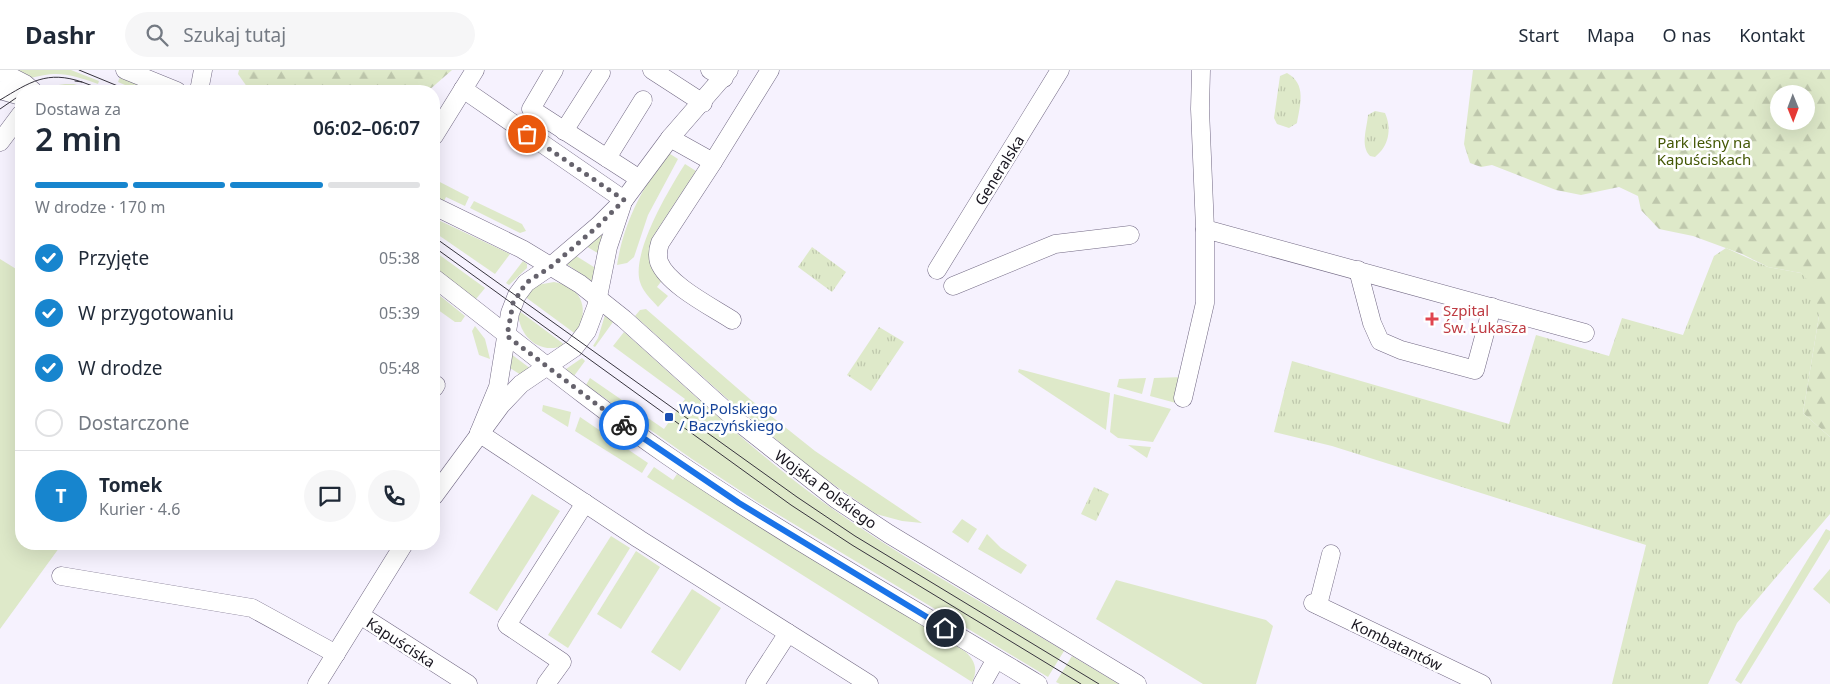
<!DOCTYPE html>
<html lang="pl">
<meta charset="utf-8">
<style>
body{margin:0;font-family:"Noto Sans",sans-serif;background:#f6f6f7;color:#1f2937;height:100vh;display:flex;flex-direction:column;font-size:19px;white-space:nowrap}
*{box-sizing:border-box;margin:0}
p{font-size:16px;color:#747a83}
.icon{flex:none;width:28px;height:28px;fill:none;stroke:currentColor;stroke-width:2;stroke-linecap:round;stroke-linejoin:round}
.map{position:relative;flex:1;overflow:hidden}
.drawer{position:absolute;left:15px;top:15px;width:425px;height:465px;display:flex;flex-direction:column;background:#fff;border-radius:20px;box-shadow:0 5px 20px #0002}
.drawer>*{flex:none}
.needle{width:32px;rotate:179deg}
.fabs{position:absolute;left:1770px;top:15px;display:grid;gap:10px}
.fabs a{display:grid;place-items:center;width:45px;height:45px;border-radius:50%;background:#fff;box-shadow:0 5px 20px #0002;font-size:25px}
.pin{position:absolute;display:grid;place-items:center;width:42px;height:42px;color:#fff;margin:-21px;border:2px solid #fff;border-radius:50%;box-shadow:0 1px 5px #0007}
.courier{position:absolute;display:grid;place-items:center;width:50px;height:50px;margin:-25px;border:4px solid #1a73e8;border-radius:50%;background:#fff;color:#222;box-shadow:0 1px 6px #0007}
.head em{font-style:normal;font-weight:600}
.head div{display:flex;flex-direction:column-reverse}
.head{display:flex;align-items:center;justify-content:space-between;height:85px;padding:0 20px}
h1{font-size:32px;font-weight:600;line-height:38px}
.bar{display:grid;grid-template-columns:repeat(4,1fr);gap:8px 5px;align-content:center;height:60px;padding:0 20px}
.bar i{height:6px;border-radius:4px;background:#e0e1e3}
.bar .active{background:#1785ce}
.bar p{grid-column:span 4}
.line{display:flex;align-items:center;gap:12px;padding:0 20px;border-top:1px solid #e0e1e3}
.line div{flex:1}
.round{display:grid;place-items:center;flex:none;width:52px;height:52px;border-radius:26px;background:#f6f6f7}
ol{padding:0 20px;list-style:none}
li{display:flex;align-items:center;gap:15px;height:55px}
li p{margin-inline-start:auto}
li .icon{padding:5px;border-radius:50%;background:#1785ce;color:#fff;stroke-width:4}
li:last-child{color:#747a83}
li i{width:28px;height:28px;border:2px solid #e0e1e3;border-radius:50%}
header{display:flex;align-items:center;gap:30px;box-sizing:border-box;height:70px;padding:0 25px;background:#fff;border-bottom:1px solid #e0e1e3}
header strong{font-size:24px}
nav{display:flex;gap:28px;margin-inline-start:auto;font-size:18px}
.search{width:350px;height:45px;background:#f6f6f7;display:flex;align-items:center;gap:12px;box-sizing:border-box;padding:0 18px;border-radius:28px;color:#747a83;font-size:19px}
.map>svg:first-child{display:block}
</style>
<header>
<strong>Dashr</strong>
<div class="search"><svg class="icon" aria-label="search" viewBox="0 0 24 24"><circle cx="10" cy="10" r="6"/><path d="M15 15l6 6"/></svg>Szukaj tutaj</div>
<nav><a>Start</a><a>Mapa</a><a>O nas</a><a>Kontakt</a></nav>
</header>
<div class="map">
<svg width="1830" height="614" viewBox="0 0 1830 614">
<defs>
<pattern id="forest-firs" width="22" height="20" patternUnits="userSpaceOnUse" patternTransform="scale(1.25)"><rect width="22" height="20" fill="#dee9c9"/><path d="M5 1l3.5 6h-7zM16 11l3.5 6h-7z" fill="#bec7ac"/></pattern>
<pattern id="park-tufts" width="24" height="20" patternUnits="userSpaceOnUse" patternTransform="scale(1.25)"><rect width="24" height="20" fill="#dee9c9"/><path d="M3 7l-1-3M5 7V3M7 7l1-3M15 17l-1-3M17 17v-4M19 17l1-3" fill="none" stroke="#bec7ac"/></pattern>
</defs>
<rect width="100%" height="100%" fill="#f6f2fe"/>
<g fill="#dee9c9">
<path d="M12 0H71L99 11 98 14C70 4 57 0 28 9Z"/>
<polygon points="120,7 153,21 139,21 118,12"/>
<polygon points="65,14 74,14 95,21 57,21 46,17"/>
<path d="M667 82 678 89 648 145 634 187 627 193 617 195C624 151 643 118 667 82Z"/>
<path d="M685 94 696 101 654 165 651 174 663 209 657 217 668 226 658 237C652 230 643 222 640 212 631 183 669 119 685 94Z"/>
<polygon points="434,109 469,127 465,136 446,127 444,131 434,126"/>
<polygon points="474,131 522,154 526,161 520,163 470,138"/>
<polygon points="434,148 510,184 495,204 434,162"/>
<polygon points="605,158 601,185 584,175"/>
<polygon points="434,181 485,218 476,229 434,197"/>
<polygon points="573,184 597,199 593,212 565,193"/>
<polygon points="0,189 21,202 21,474 62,474 0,559"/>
<polygon points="523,191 527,194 527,198 509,215 506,213"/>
<path d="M554 212C585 218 588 240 577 265L524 226 537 215Z"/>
<polygon points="434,221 465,246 461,252 455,252 434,237"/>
<polygon points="646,239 751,330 815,381 922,453 902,451 876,444 817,403 732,333 635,246 640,240"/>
<path d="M518 240 565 275C539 286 518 266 518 240Z"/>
<polygon points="605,245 613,252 595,277 593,276 598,268"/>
<polygon points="475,256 485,269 490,289 479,285 472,261"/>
<path d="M624 262C687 318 748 377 816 427 894 484 981 531 1064 581L1048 607 759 433 692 389 586 315 590 308 664 359 685 329 613 276Z"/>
<polygon points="511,284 531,299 521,305 510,298"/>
<polygon points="582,288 585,291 574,306 566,299"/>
<polygon points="1019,299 1110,323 1106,360 1018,302"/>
<polygon points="1183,307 1176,333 1150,326 1154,308"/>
<polygon points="1146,308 1142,324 1117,317 1119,309"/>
<polygon points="1114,324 1171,339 1153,372 1118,368 1110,362"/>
<polygon points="543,335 571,342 568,357 542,341"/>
<polygon points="580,347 648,393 642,403 575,361"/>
<polygon points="1128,375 1151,377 1147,388"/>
<path d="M654 397 673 410 677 404 963 580C974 588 979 599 972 612L647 407Z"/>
<polygon points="532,424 560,441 497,541 469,523"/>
<polygon points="962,449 977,459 968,473 952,462"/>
<polygon points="1826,459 1830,461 1830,469 1741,614 1735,610"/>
<polygon points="987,464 1001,478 1027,495 1021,504 978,479"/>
<polygon points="611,466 630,478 568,578 548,565"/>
<polygon points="636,481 660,497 621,559 597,544"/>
<polygon points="1830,499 1830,534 1813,519"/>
<polygon points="1116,510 1266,550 1273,556 1256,614 1203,614 1096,549"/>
<polygon points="692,519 721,538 680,601 651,582"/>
<polygon points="1072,586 1119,614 1060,614 1056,612"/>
</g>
<g fill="url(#forest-firs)" fill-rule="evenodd">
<polygon points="239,0 452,0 428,21 250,21 238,4"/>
<path d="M1473 0H1830V367L1803 343 1819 246 1801 203 1768 197 1742 184 1693 166 1659 159 1641 140 1638 126 1619 117 1581 125 1556 120 1492 95 1481 97 1470 93 1464 74ZM1779 24H1806V51H1779Z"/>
</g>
<g fill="url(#park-tufts)">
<path d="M1287 3C1307 14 1300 35 1297 53L1289 58 1277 54 1274 48 1280 6Z"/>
<path d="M1375 41 1385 43C1392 59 1389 76 1375 87L1370 86C1360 76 1367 58 1368 45Z"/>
<polygon points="812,177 846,202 832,222 798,197"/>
<polygon points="1726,178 1768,197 1801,203 1814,217 1819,246 1803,343 1830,367 1830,444 1737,553 1708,614 1612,614 1646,475 1332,376 1274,362 1292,291 1509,354 1536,265 1609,286 1622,248 1683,265 1714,186"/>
<polygon points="879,257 904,272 871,321 847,305"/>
<polygon points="1094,417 1109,424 1096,451 1081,444"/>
</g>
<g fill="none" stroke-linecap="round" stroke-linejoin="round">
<defs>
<g id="minor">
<polyline points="125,0 177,21"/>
<polyline points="554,0 531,39 638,108"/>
<polyline points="652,0 703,33"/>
<polyline points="710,0 724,8"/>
<polyline points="1201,0 1200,39 1205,159 1585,263"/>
<polyline points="0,1 25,14 33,21"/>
<polyline points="463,19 624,130"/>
<polyline points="0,20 21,26"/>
<polyline points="199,21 203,0"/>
<polyline points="564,61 601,3"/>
<polyline points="434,66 475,0"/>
<polyline points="670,68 713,92 770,0"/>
<polyline points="0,72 21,44"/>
<polyline points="607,88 643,30"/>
<path d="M713 92 660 173C658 179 657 185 659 192 668 215 712 237 732 250"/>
<polyline points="434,136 522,179 580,214 624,249 736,350 836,429 889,464 1137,614"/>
<polyline points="937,200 1060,0"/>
<polyline points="1358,200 1372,253 1380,271 1401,280 1475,300 1492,237"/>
<path d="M434 208C512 268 587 330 668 386 787 468 915 539 1038 614"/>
<polyline points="953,216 1055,174 1130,165"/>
<polyline points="434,318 436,315"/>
<polyline points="1183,328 1205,233 1205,159"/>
<polyline points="479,363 639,469 869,614"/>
<polyline points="479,363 498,317 510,243 517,225 526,213 551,196 599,155 624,130 670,68 729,0"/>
<polyline points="434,426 501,335 521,314 574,278 587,261 596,237 608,177 622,135"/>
<polyline points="61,506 252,538 336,584"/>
<polyline points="1313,533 1482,614"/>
<polyline points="1318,535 1331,484"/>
<polyline points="360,545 468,614"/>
<polyline points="317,614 404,474"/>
<polyline points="546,614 562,592 507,555 585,433"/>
<polyline points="755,614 788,563"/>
<polyline points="982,614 996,589"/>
</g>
</defs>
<use href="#minor" stroke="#726984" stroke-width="19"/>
<use href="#minor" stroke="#fff" stroke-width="18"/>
<g stroke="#37343e" stroke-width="1">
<polyline points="79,0 130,21"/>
<polyline points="75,11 82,12 106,21"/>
<path d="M0 30C30 12 47 0 82 12"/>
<polyline points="0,39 16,28"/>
<polyline points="434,167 797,427 855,466 1099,614"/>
<polyline points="434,177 791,435 852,475 1081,614"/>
</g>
</g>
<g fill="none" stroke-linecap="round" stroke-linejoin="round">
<polyline stroke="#65626c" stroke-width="5" stroke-dasharray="0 9" points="527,64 624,130 599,155 552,196 526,213 513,233 507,266 624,355"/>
<polyline stroke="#1a73e8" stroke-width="6" points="624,355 739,433 945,558"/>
</g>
<path fill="#e0444e" stroke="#fff" stroke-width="2" d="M1429.5 241.5h5v5h5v5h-5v5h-5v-5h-5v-5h5z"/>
<rect fill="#1a4fb4" stroke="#fff" stroke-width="2" x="664" y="342" width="10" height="10" rx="2.5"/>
<g text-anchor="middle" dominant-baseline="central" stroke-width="5" stroke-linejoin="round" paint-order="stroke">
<g font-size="15" fill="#445805" stroke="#fff">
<text x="1704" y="72">Park leśny na<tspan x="1704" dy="17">Kapuściskach</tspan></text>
</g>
<g font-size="15" fill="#17141e" stroke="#fff">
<text transform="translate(999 100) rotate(-58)">Generalska</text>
<text transform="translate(826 419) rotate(36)">Wojska Polskiego</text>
<text transform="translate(401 572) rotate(33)">Kapuściska</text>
<text transform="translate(1397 574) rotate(26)">Kombatantów</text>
</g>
<g font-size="15" fill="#be3a42" stroke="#fff" text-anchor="start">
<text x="1443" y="240">Szpital<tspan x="1443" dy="17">Św. Łukasza</tspan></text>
</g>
<g font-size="15" fill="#164399" stroke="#fff" text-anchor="start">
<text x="679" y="338">Woj.Polskiego<tspan x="679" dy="17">/ Baczyńskiego</tspan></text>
</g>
</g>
</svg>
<div class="fabs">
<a><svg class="needle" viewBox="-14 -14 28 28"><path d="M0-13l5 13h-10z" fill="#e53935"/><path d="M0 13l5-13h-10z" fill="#747a83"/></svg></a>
</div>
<div class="pin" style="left:527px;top:64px;background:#ea580c"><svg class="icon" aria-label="bag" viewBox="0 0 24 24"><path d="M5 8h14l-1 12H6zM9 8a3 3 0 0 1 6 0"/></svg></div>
<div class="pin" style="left:945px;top:558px;background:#1f2937"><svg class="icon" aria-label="home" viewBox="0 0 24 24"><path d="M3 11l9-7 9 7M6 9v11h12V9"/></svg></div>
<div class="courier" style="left:624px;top:355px"><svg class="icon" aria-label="bike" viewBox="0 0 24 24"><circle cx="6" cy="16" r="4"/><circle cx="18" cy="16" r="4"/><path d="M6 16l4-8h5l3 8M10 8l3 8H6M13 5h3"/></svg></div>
<section class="drawer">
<div class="head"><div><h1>2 min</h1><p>Dostawa za</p></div><em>06:02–06:07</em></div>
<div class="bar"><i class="active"></i><i class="active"></i><i class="active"></i><i></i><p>W drodze · 170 m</p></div>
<ol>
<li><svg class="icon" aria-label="check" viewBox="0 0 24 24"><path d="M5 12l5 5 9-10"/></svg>Przyjęte<p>05:38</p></li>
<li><svg class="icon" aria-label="check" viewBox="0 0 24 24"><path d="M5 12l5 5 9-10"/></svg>W przygotowaniu<p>05:39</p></li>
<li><svg class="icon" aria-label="check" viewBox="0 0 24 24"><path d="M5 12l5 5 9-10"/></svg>W drodze<p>05:48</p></li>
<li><i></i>Dostarczone</li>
</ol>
<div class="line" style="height:90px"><b class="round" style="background:#1785ce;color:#fff">T</b><div><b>Tomek</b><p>Kurier · 4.6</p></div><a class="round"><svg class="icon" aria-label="chat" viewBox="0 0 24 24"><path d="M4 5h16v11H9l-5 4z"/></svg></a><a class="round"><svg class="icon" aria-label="phone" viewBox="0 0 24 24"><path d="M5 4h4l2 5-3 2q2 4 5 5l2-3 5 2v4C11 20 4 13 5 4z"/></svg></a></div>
</section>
</div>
